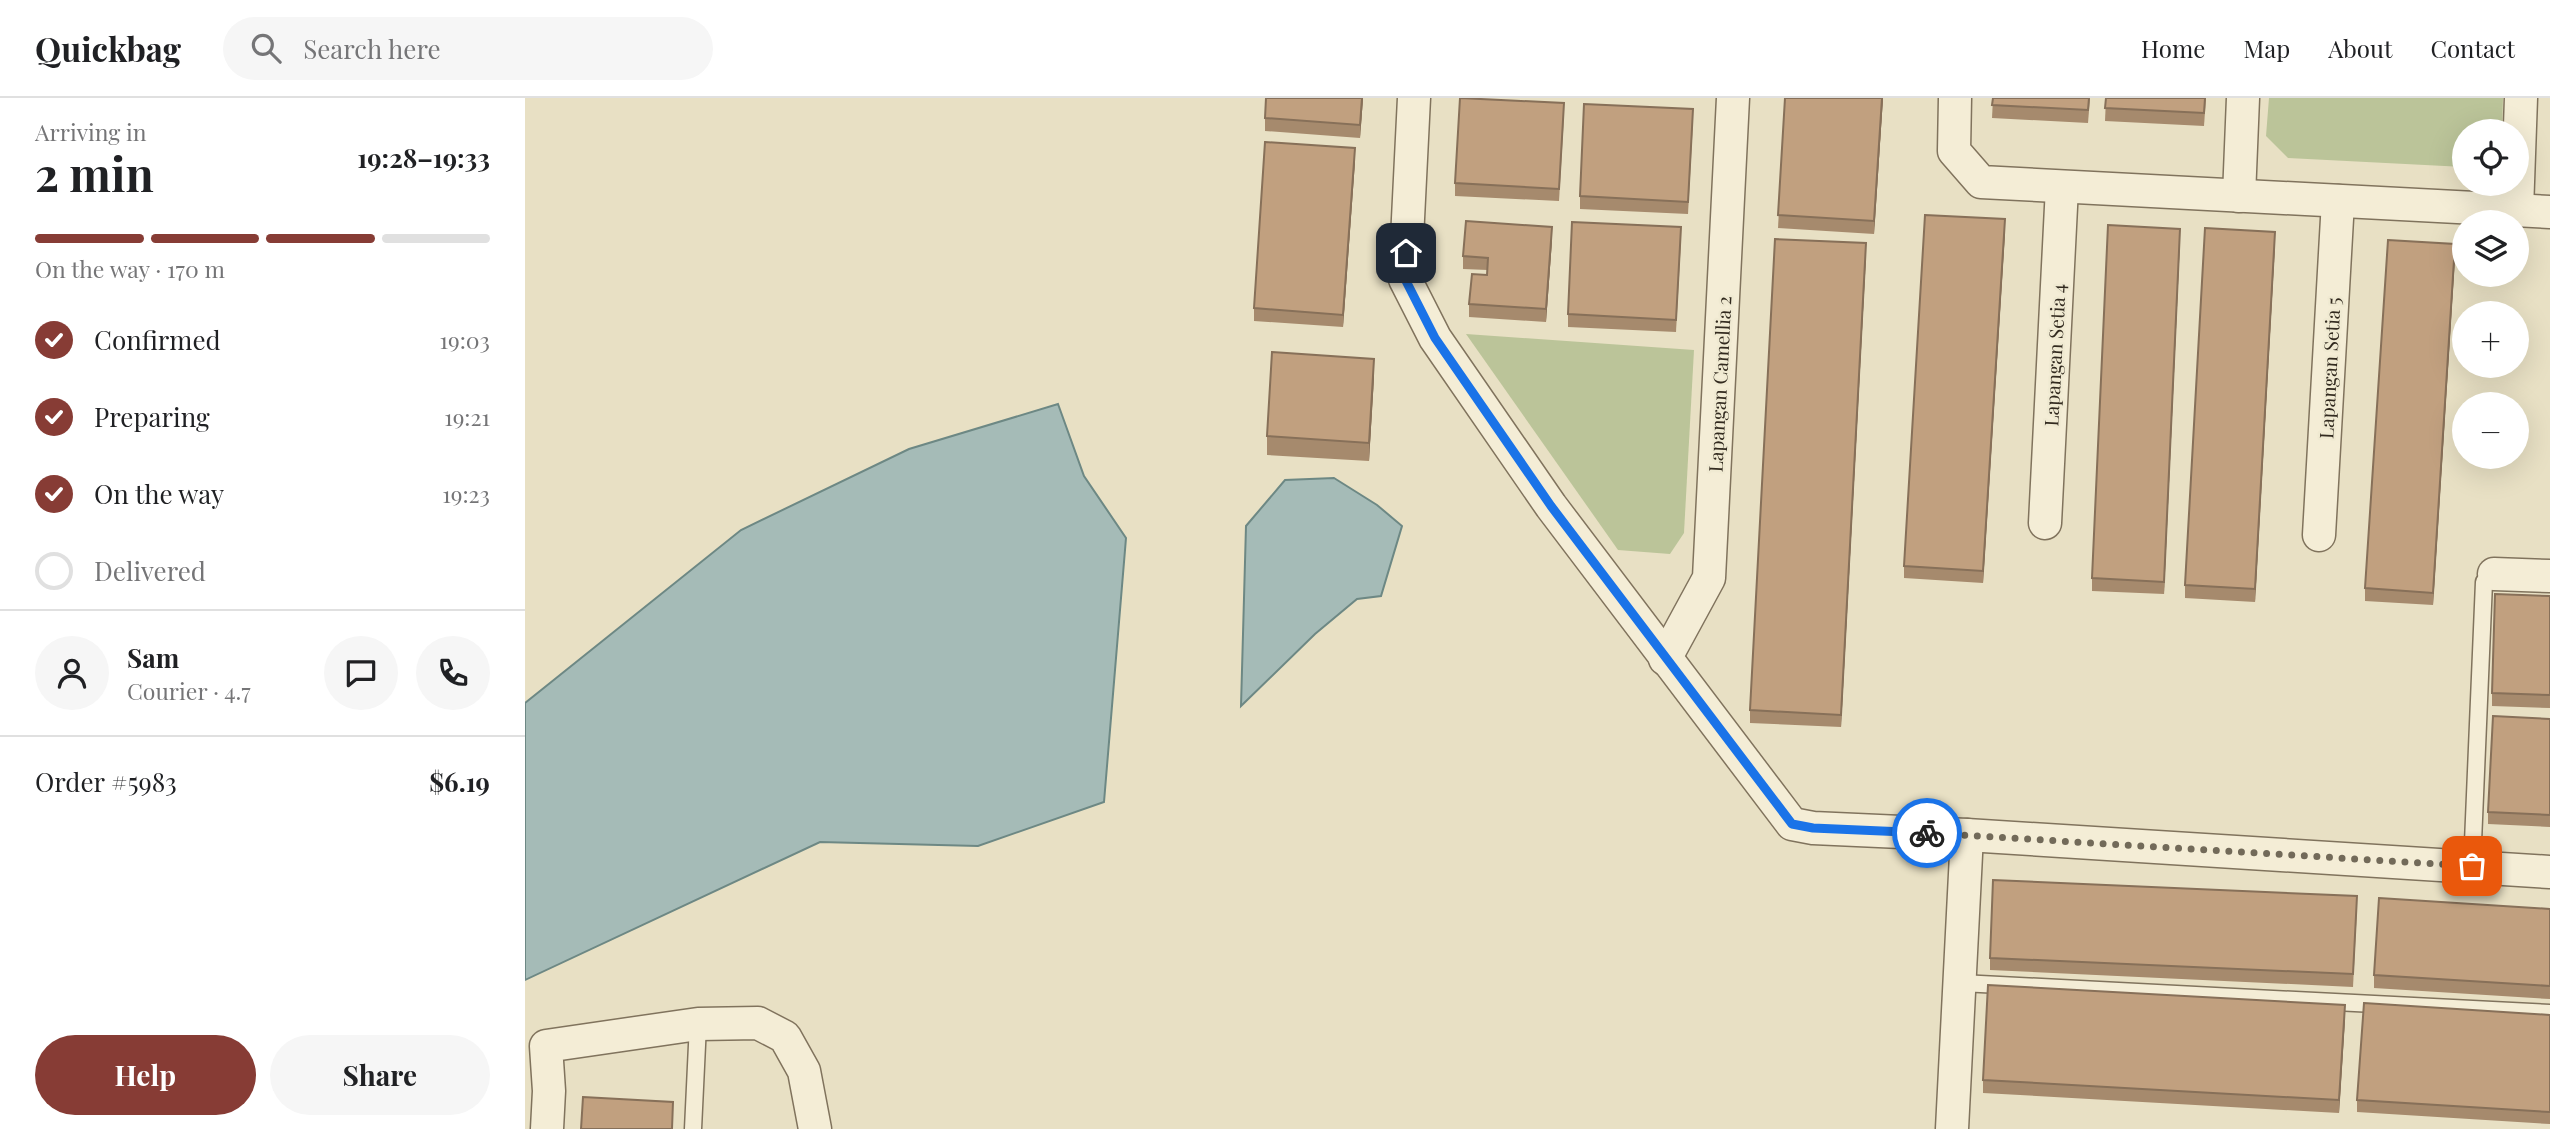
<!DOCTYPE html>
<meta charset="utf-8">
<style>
body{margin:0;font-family:"Playfair Display",serif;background:#f6f6f6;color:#202124;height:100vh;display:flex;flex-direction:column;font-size:26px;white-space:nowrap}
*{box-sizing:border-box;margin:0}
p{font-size:23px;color:#757577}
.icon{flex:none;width:38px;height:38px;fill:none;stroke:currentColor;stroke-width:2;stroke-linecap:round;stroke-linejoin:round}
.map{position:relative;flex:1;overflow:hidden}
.drawer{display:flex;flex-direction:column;background:#fff;width:525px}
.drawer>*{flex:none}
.tools{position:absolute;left:1927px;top:21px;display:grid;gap:14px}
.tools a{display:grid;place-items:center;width:77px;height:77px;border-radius:50%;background:#fff;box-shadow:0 7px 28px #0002;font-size:35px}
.pin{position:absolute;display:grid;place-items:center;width:60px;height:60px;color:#fff;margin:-30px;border-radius:14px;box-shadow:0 4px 10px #0006}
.courier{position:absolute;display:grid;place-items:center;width:70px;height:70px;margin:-35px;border:5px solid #1a73e8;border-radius:50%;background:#fff;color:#222;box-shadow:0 2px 9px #0007}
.head em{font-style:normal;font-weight:700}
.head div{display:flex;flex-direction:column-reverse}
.head{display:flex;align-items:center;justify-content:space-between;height:119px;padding:0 35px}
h1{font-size:46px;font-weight:700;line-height:52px}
.bar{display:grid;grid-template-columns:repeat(4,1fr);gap:10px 7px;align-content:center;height:84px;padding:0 35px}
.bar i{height:9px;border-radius:5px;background:#e0e0e0}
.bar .active{background:#873c35}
.bar p{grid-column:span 4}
.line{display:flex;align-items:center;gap:18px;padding:0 35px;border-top:2px solid #e0e0e0}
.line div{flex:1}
.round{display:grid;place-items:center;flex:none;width:74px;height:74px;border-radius:37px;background:#f6f6f6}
ol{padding:0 35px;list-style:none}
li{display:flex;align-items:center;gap:21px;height:77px}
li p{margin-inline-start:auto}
li .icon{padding:7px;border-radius:50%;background:#873c35;color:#fff;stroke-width:4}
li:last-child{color:#757577}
li i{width:38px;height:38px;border:4px solid #e0e0e0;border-radius:50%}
.button{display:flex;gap:14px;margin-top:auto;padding:14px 35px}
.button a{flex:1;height:80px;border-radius:42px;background:#873c35;color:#fff;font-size:28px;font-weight:700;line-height:80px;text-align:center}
.button a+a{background:#f6f6f6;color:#202124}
header{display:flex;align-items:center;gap:42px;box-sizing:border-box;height:98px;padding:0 35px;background:#fff;border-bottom:2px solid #e0e0e0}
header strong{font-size:33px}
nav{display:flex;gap:38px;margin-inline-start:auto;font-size:24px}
.search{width:490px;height:63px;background:#f6f6f6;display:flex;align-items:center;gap:18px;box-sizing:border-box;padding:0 24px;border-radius:38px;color:#757577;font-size:26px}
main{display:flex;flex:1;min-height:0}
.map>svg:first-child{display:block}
</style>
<header>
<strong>Quickbag</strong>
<div class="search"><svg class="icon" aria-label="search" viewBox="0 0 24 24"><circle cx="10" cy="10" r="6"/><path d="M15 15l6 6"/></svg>Search here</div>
<nav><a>Home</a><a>Map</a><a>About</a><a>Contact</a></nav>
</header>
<main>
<section class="drawer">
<div class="head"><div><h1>2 min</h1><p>Arriving in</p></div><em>19:28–19:33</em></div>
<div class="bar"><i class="active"></i><i class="active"></i><i class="active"></i><i></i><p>On the way · 170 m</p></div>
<ol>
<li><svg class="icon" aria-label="check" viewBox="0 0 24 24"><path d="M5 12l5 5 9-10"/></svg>Confirmed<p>19:03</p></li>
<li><svg class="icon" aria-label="check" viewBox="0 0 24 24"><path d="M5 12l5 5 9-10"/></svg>Preparing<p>19:21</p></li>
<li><svg class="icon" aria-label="check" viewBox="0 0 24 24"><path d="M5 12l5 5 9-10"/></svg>On the way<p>19:23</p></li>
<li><i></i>Delivered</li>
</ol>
<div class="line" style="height:126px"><a class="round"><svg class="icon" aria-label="person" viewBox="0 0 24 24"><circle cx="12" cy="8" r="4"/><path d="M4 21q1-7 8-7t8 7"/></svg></a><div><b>Sam</b><p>Courier · 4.7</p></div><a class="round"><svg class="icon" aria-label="chat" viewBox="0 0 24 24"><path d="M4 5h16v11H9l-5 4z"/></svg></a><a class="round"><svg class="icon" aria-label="phone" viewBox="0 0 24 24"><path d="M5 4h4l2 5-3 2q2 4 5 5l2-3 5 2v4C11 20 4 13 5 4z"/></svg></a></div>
<div class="line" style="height:91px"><div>Order #5983</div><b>$6.19</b></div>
<div class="button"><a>Help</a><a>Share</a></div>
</section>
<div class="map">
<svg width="2025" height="1031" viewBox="0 0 2025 1031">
<rect width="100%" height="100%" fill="#e8e0c4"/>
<g fill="#bbc499">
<polygon points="1744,0 1978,0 1977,33 1939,33 1939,69 1763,60 1741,38"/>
<polygon points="941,236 1169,252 1159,435 1145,456 1093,452"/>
</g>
<g fill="#a5bbb7" stroke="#6d8884" stroke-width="2">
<polygon points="533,306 559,378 601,440 579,704 453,748 295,744 0,882 0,605 216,432 384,351"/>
<polygon points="809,380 852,407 877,428 856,498 832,501 790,536 716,608 721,428 760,382"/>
</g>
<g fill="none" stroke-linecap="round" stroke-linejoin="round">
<defs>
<g id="service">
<polyline points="1947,768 1959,484 1969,476"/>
<polyline points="1436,885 2025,915"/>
<polyline points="168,1031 173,926"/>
</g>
<g id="minor">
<polyline points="889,0 880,181 910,240 1026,408 1267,726 1288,730 1442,737 2025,774"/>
<polyline points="1430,0 1429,53 1456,84 2025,114"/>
<polyline points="1714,98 1718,0"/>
<polyline points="1992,112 1996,0"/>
<polyline points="1520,425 1537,89"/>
<polyline points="1794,437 1813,103"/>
<polyline points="1969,476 2025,478"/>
<polyline points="1140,561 1184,480 1208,0"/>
<polyline points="22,1031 24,993 21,948 173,926 233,925 260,939 279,973 290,1031"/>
<polyline points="1427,1031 1442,737"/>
</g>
</defs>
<use href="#service" stroke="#80735d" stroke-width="19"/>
<use href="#minor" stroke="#80735d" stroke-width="35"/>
<use href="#service" stroke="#f4edd6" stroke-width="16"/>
<use href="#minor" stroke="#f4edd6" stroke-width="32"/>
</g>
<g fill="#a68a6d">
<polygon points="838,0 835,40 740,33 740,20"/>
<polygon points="1260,0 1358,0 1349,136 1253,130"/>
<polygon points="1468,0 1565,0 1563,25 1467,20"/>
<polygon points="1581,0 1681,0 1679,28 1580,23"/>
<polygon points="1039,18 1034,103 930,98 930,85"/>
<polygon points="1168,24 1163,116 1055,111 1055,98"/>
<polygon points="830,63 818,229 729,223 729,210"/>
<polygon points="1480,134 1458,485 1379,480 1379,468"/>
<polygon points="1027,142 1021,224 944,219 944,206 962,177 963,172 938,171 938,158"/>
<polygon points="1156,142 1151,234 1043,229 1043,216"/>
<polygon points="1655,143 1639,496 1567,493 1567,480"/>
<polygon points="1750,147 1730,504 1660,500 1660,487"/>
<polygon points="1341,158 1316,629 1225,625 1225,612"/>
<polygon points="1930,159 1908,507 1840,503 1840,490"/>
<polygon points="849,279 844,363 742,357 742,338"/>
<polygon points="2025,498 2025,610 1967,608 1967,595"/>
<polygon points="2025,621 2025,729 1963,726 1963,714"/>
<polygon points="1832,811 1828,889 1465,872 1465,860"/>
<polygon points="2025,811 2025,901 1849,890 1849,877"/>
<polygon points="2025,917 2025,1026 1832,1014 1832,1002"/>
<polygon points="1820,920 1814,1015 1458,995 1458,982"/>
</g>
<g fill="#877059">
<polygon points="837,0 838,0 835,40 835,27"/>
<polygon points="1357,0 1358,0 1349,136 1349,123"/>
<polygon points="830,50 830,63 818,229 818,217"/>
<polygon points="1480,121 1480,134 1458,485 1458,473"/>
<polygon points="1027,129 1027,142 1021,224 1021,211"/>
<polygon points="1655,131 1655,143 1639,496 1639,484"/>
<polygon points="1750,134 1750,147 1730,504 1730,491"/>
<polygon points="1341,145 1341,158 1316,629 1316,617"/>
<polygon points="1930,146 1930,159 1908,507 1908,495"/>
<polygon points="849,261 849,279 844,363 844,345"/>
<polygon points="1820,907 1820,920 1814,1015 1814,1002"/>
</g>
<g fill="#c1a07f" stroke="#877059" stroke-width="2">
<polygon points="741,0 837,0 835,27 740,20"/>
<polygon points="935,0 1039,5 1034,91 930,85"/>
<polygon points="1260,0 1357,0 1349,123 1253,117"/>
<polygon points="1468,0 1564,0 1563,12 1467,7"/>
<polygon points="1581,0 1680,0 1679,15 1580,10"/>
<polygon points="1059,6 1168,11 1163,104 1055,98"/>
<polygon points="740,44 830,50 818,217 729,210"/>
<polygon points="1400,117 1480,121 1458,473 1379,468"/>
<polygon points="941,123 1027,129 1021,211 944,206 947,176 962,177 963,160 938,158"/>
<polygon points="1047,124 1156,129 1151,222 1043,216"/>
<polygon points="1583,127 1655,131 1639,484 1567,480"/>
<polygon points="1680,130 1750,134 1730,491 1660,487"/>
<polygon points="1250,141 1341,145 1316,617 1225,612"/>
<polygon points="1863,142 1930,146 1908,495 1840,490"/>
<polygon points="747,254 849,261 844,345 742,338"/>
<polygon points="1970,496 2025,498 2025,597 1967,595"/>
<polygon points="1968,618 2025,621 2025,717 1963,714"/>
<polygon points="1468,782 1832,798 1828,876 1465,860"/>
<polygon points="1854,800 2025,811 2025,888 1849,877"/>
<polygon points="1463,887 1820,907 1814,1002 1458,982"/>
<polygon points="1839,905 2025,917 2025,1014 1832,1002"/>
<polygon points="58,999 148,1004 147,1031 56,1031"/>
</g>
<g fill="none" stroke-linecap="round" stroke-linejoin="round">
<polyline stroke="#726a59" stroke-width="7" stroke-dasharray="0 12.6" points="1402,735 1947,768"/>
<polyline stroke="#1a73e8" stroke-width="9" points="881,155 880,181 910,240 1026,408 1267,726 1288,730 1402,735"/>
</g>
<g text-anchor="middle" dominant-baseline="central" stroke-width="5" stroke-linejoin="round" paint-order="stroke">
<g font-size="19" fill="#322a1f" stroke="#f0ead2">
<text transform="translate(1529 257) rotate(-87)">Lapangan Setia 4</text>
<text transform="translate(1804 270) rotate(-87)">Lapangan Setia 5</text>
<text transform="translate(1194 286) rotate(-87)">Lapangan Camellia 2</text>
</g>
</g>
</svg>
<div class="tools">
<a><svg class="icon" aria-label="locate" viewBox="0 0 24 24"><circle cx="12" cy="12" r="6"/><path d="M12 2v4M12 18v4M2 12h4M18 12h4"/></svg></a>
<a><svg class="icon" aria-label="layers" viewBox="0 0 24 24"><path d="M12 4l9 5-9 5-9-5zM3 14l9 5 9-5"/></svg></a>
<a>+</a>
<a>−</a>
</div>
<div class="pin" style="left:1947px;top:768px;background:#ea580c"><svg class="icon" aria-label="bag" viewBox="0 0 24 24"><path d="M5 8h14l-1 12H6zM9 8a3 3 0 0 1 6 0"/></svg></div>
<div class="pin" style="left:881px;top:155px;background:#1f2937"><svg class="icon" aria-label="home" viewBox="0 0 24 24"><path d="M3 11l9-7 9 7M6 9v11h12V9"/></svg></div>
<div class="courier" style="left:1402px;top:735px"><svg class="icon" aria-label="bike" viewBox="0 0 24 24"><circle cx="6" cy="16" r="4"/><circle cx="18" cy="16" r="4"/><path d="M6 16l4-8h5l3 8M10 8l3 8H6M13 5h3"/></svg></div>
</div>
</main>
